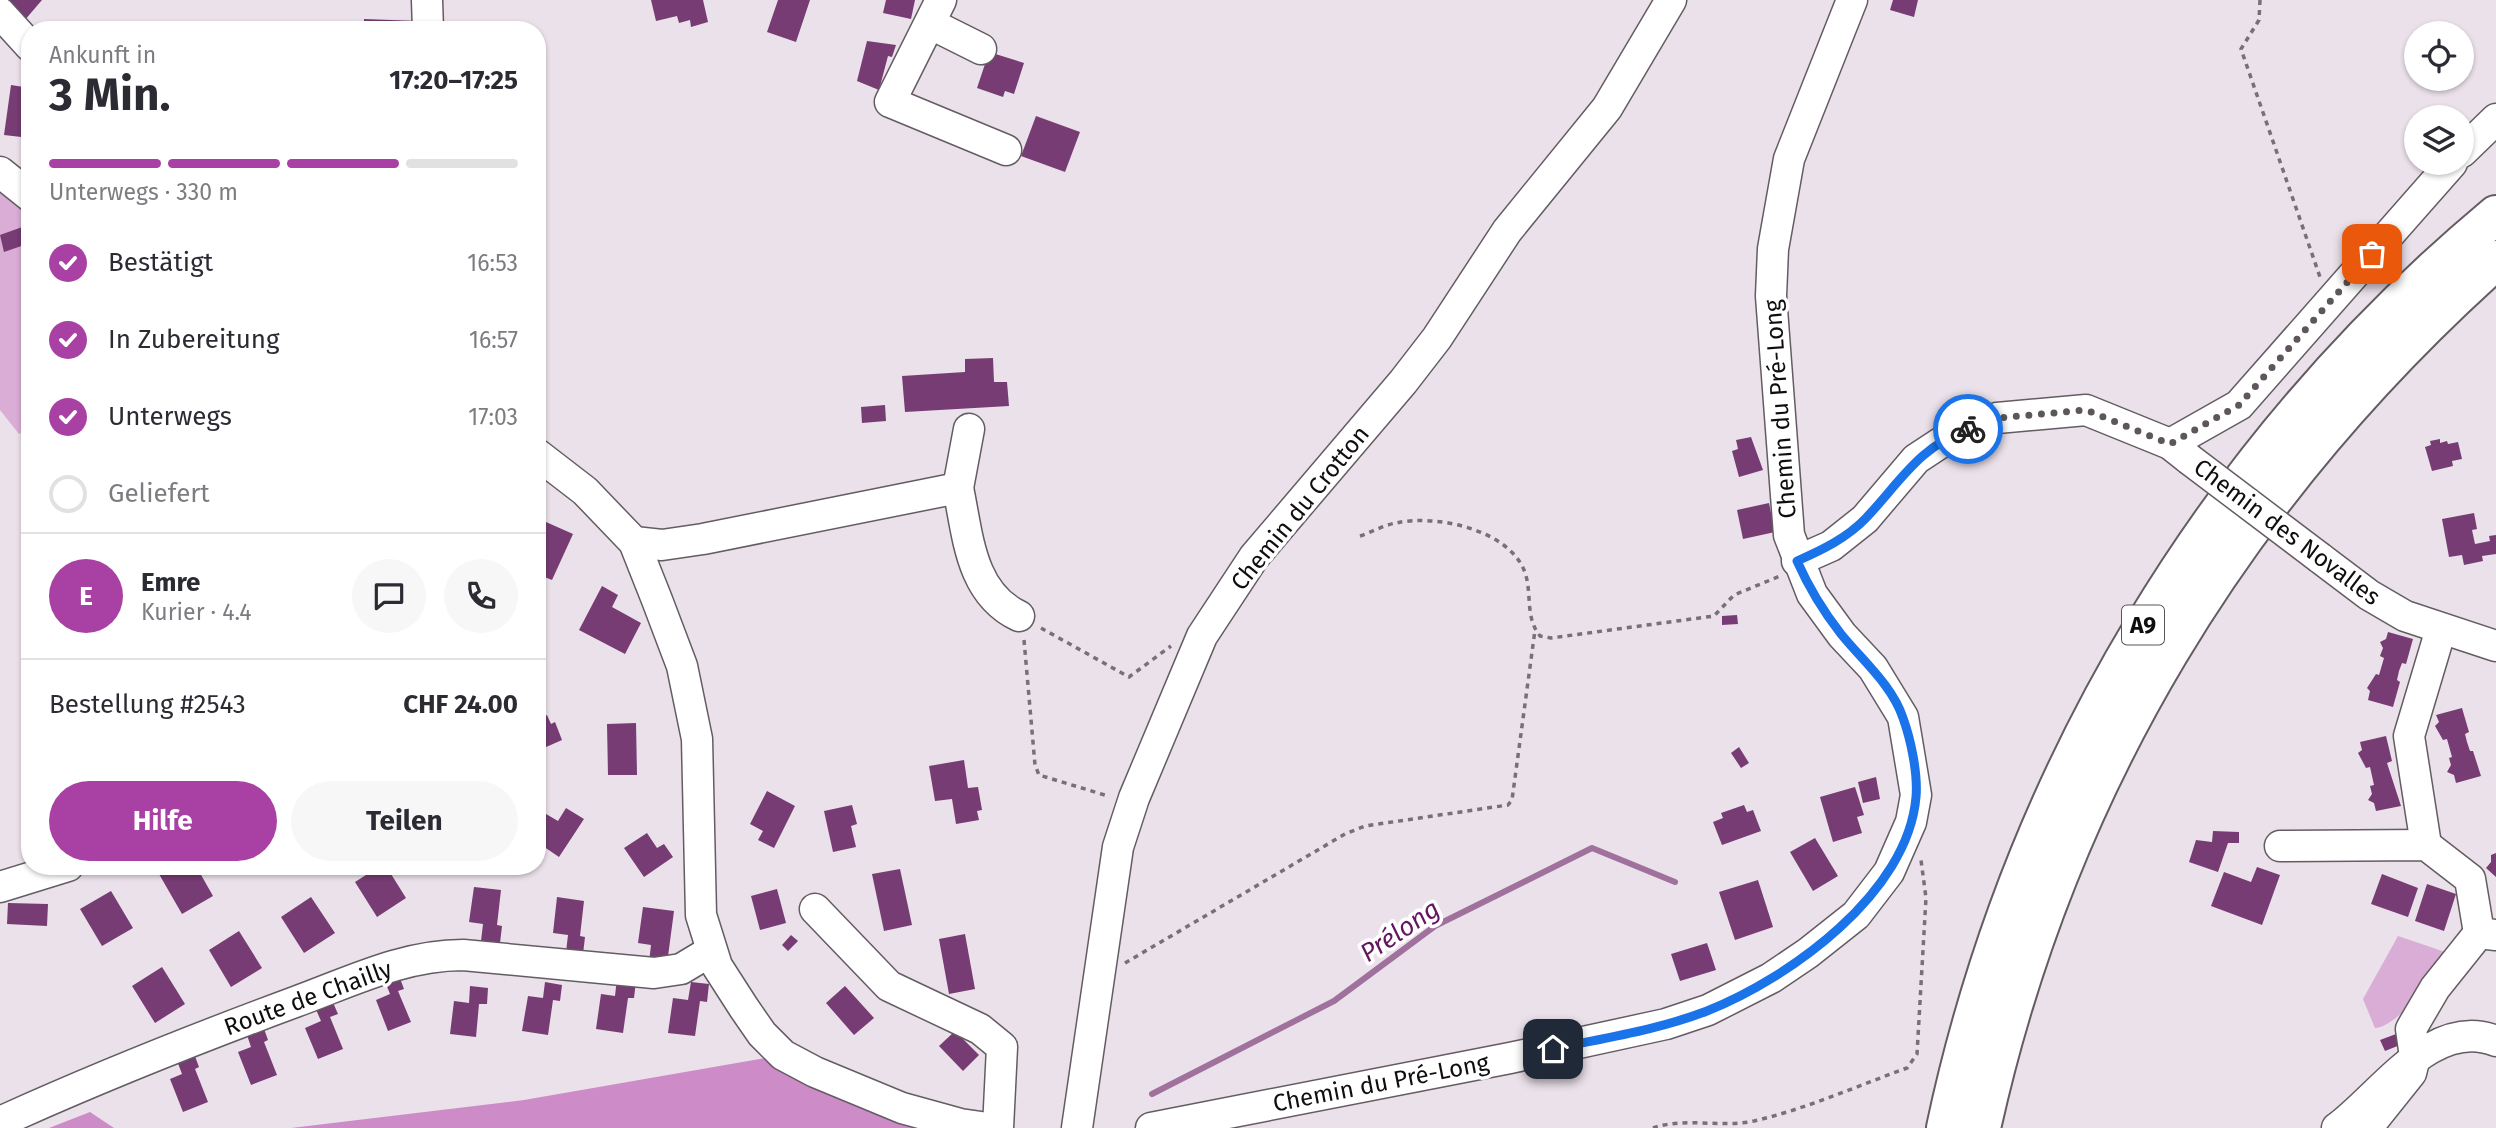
<!DOCTYPE html>
<html lang="de">
<meta charset="utf-8">
<style>
body{margin:0;font-family:"Fira Sans",sans-serif;background:#f7f7f7;color:#2b2b33;height:100vh;display:flex;flex-direction:column;font-size:26px;white-space:nowrap}
*{box-sizing:border-box;margin:0}
p{font-size:23px;color:#7c7c81}
.icon{flex:none;width:38px;height:38px;fill:none;stroke:currentColor;stroke-width:2;stroke-linecap:round;stroke-linejoin:round}
.map{position:relative;flex:1;overflow:hidden}
.sheet{position:absolute;left:21px;top:21px;width:525px;height:854px;display:flex;flex-direction:column;background:#fff;border-radius:28px;box-shadow:0 2px 5px #0004}
.sheet>*{flex:none}
.tools{position:absolute;left:2404px;top:21px;display:grid;gap:14px}
.tools a{display:grid;place-items:center;width:70px;height:70px;border-radius:50%;background:#fff;box-shadow:0 2px 5px #0004;font-size:35px}
.pin{position:absolute;display:grid;place-items:center;width:60px;height:60px;color:#fff;margin:-30px;border-radius:14px;box-shadow:0 4px 10px #0006}
.courier{position:absolute;display:grid;place-items:center;width:70px;height:70px;margin:-35px;border:5px solid #1a73e8;border-radius:50%;background:#fff;color:#222;box-shadow:0 2px 9px #0007}
.summary em{font-style:normal;font-weight:700}
.summary div{display:flex;flex-direction:column-reverse}
.summary{display:flex;align-items:center;justify-content:space-between;height:119px;padding:0 28px}
h1{font-size:46px;font-weight:700;line-height:52px}
.bar{display:grid;grid-template-columns:repeat(4,1fr);gap:10px 7px;align-content:center;height:84px;padding:0 28px}
.bar i{height:9px;border-radius:5px;background:#e1e1e2}
.bar .selected{background:#a941a4}
.bar p{grid-column:span 4}
.line{display:flex;align-items:center;gap:18px;padding:0 28px;border-top:2px solid #e1e1e2}
.line div{flex:1}
.round{display:grid;place-items:center;flex:none;width:74px;height:74px;border-radius:37px;background:#f7f7f7}
ol{padding:0 28px;list-style:none}
li{display:flex;align-items:center;gap:21px;height:77px}
li p{margin-inline-start:auto}
li .icon{padding:7px;border-radius:50%;background:#a941a4;color:#fff;stroke-width:4}
li:last-child{color:#7c7c81}
li i{width:38px;height:38px;border:4px solid #e1e1e2;border-radius:50%}
.cta{display:flex;gap:14px;margin-top:auto;padding:14px 28px}
.cta a{flex:1;height:80px;border-radius:42px;background:#a941a4;color:#fff;font-size:28px;font-weight:700;line-height:80px;text-align:center}
.cta a+a{background:#f7f7f7;color:#2b2b33}
.map>svg:first-child{display:block}
</style>
<div class="map">
<svg width="2496" height="1128" viewBox="0 0 2496 1128">
<rect width="100%" height="100%" fill="#ebe1ea"/>
<g fill="#d9add5">
<polygon points="0,172 30,196 30,428 19,434 0,410"/>
<path d="M2398 936 2454 955C2438 973 2398 1027 2375 1028L2363 999Z"/>
</g>
<g fill="#cd8cc8">
<polygon points="783,1055 988,1128 291,1128 524,1100"/>
<polygon points="90,1112 114,1128 49,1128"/>
</g>
<g fill="none" stroke-linecap="round" stroke-linejoin="round">
<polyline stroke="#a0719c" stroke-width="6" points="1152,1094 1334,1001 1435,926 1592,848 1675,882"/>
</g>
<g fill="#763c73">
<polygon points="1,0 42,0 24,21"/>
<polygon points="651,0 703,0 708,22 691,27 690,20 679,23 677,16 656,21"/>
<polygon points="778,0 810,0 796,42 767,32"/>
<polygon points="886,0 915,0 911,19 883,13"/>
<polygon points="1893,0 1918,0 1914,17 1890,10"/>
<polygon points="364,19 419,21 418,30 364,30"/>
<polygon points="867,41 896,45 892,57 888,56 879,90 857,81"/>
<polygon points="989,52 1024,63 1014,94 1005,91 1003,97 977,88"/>
<polygon points="11,85 30,88 30,138 4,135"/>
<polygon points="1036,116 1080,132 1065,172 1021,156"/>
<polygon points="25,226 30,243 4,252 0,235"/>
<polygon points="993,358 994,382 1007,382 1009,406 905,412 902,376 965,372 965,359"/>
<polygon points="885,405 886,421 862,423 861,407"/>
<polygon points="1751,437 1763,470 1739,477 1732,451 1738,449 1736,440"/>
<polygon points="2440,439 2440,443 2447,441 2448,444 2458,442 2462,459 2452,461 2453,466 2432,471 2425,447 2431,445 2430,441"/>
<polygon points="1769,503 1775,532 1743,539 1737,510"/>
<polygon points="2474,513 2477,529 2472,530 2475,544 2490,541 2489,536 2496,535 2496,554 2482,556 2483,561 2464,565 2462,555 2449,557 2442,519"/>
<polygon points="537,518 573,534 552,580 537,574"/>
<polygon points="602,586 618,595 612,607 641,623 625,654 579,630"/>
<polygon points="1737,615 1738,624 1722,625 1722,616"/>
<polygon points="2388,632 2413,639 2406,664 2402,663 2399,671 2397,680 2400,682 2393,707 2368,700 2370,691 2367,688 2376,674 2379,675 2384,658 2380,656 2383,648 2380,642 2386,639"/>
<polygon points="2462,708 2469,732 2465,734 2467,742 2470,751 2473,751 2481,776 2456,783 2454,775 2447,772 2451,765 2449,758 2452,757 2447,739 2443,740 2435,726 2439,722 2436,715"/>
<polygon points="537,711 540,718 547,715 551,724 555,722 562,740 537,751"/>
<polygon points="636,723 637,775 608,775 607,724"/>
<polygon points="2386,736 2392,761 2387,763 2401,806 2376,811 2374,803 2368,800 2372,794 2370,786 2374,785 2370,767 2366,768 2358,753 2362,750 2360,742"/>
<polygon points="1739,747 1749,763 1741,768 1731,753"/>
<polygon points="964,760 968,788 978,787 982,810 977,811 979,820 956,824 952,799 935,801 929,766"/>
<polygon points="1876,777 1880,799 1863,803 1858,782"/>
<polygon points="1855,787 1864,815 1857,817 1862,833 1833,842 1820,797"/>
<polygon points="767,791 795,806 774,848 758,840 763,831 750,824"/>
<polygon points="852,805 857,824 851,826 856,847 833,852 824,811"/>
<polygon points="1744,805 1747,812 1753,810 1761,831 1722,845 1713,822 1723,818 1721,813"/>
<polygon points="566,808 584,819 559,857 537,842 537,828 546,814 558,821"/>
<polygon points="2213,831 2239,832 2239,843 2228,843 2218,872 2189,862 2196,840 2212,842"/>
<polygon points="647,833 657,848 664,844 673,857 644,877 624,848"/>
<polygon points="1815,838 1838,876 1813,891 1790,852"/>
<polygon points="2496,853 2496,877 2486,868 2491,862 2491,855"/>
<polygon points="172,866 196,866 213,896 182,914 159,874"/>
<polygon points="380,866 386,866 406,898 377,917 355,882"/>
<polygon points="2257,867 2280,875 2262,925 2211,906 2224,872 2251,882"/>
<polygon points="900,869 912,925 884,931 872,874"/>
<polygon points="2382,874 2418,888 2408,917 2371,904"/>
<polygon points="1758,880 1773,927 1735,940 1719,892"/>
<polygon points="2427,884 2456,894 2444,931 2415,921"/>
<polygon points="474,887 501,890 497,925 502,926 500,943 481,941 483,924 469,922"/>
<polygon points="777,889 786,923 760,930 751,896"/>
<polygon points="111,891 133,928 102,946 80,909"/>
<polygon points="311,897 335,933 304,953 281,917"/>
<polygon points="557,897 584,901 580,936 585,937 583,954 566,952 568,935 553,933"/>
<polygon points="8,903 48,904 47,926 7,924"/>
<polygon points="643,907 674,911 667,964 649,962 651,945 638,943"/>
<polygon points="239,931 262,968 231,987 209,950"/>
<polygon points="965,934 975,989 949,994 939,939"/>
<polygon points="791,935 798,941 788,951 782,945"/>
<polygon points="1707,943 1716,970 1680,981 1671,954"/>
<polygon points="162,967 185,1004 155,1023 132,986"/>
<polygon points="398,973 404,989 398,991 411,1022 388,1031 376,1000 390,994 384,979"/>
<polygon points="617,978 636,981 634,998 628,998 623,1033 596,1029 601,994 615,996"/>
<polygon points="545,982 562,985 560,1001 553,1000 548,1035 522,1031 528,996 543,998"/>
<polygon points="691,982 709,984 707,1002 700,1001 695,1036 668,1033 673,998 688,1000"/>
<polygon points="470,986 488,988 487,1004 479,1004 476,1037 450,1034 454,1001 469,1003"/>
<polygon points="845,986 874,1018 854,1035 826,1003"/>
<polygon points="331,998 338,1014 330,1017 343,1049 318,1059 305,1028 321,1021 314,1005"/>
<polygon points="263,1026 268,1040 264,1042 277,1075 251,1085 238,1052 251,1047 246,1032"/>
<polygon points="955,1031 979,1055 963,1071 939,1046"/>
<polygon points="2396,1034 2400,1045 2385,1051 2380,1040"/>
<polygon points="193,1051 199,1067 195,1069 208,1102 183,1112 170,1079 182,1074 176,1058"/>
</g>
<g fill="none" stroke-linecap="round" stroke-linejoin="round">
<defs>
<g id="minor">
<polyline points="427,0 428,30"/>
<polyline points="941,0 890,102 1006,150"/>
<polyline points="0,13 30,46"/>
<polyline points="931,24 981,49"/>
<polyline points="2462,152 2496,119"/>
<polyline points="0,172 30,196"/>
<polyline points="2170,444 2239,405 2452,163"/>
<polyline points="537,454 585,491 634,542 657,600 682,666 697,739 701,915 717,966 744,1008 762,1034 783,1055 815,1072 902,1108 960,1124 988,1128"/>
<polyline points="958,488 969,429"/>
<path d="M634 542 662 545 703 539 958 488C968 535 970 593 1019 616"/>
<polyline points="2320,558 2369,595 2405,616 2496,646"/>
<polyline points="1797,561 1831,546 1865,519 1916,459 1954,434 1997,418 2086,410 2170,444 2189,459"/>
<polyline points="2426,845 2409,736 2441,629"/>
<polyline points="2280,846 2426,845 2470,879 2479,933 2496,935"/>
<polyline points="0,887 68,866"/>
<polyline points="815,909 889,986 980,1029 1002,1047 998,1128"/>
<path d="M0 1122C97 1078 195 1039 295 1002 350 982 403 955 463 955L654 973 681 969 711 951"/>
<polyline points="1077,1128 1118,847 1134,798 1202,636 1254,557 1403,382 1437,338 1507,231 1607,108 1671,0"/>
<polyline points="1151,1128 1510,1058 1666,1024 1708,1010 1771,978 1808,953 1856,915 1889,872 1911,822 1916,795 1903,717 1873,668 1842,635 1812,594 1789,535 1771,296 1773,249 1789,159 1852,0"/>
<path d="M2337 1128C2380 1097 2433 1015 2496 1041"/>
<polyline points="2367,1128 2411,1073 2415,1057 2411,1029 2435,988 2479,933"/>
</g>
<g id="highway">
<path d="M1946 1128C2022 771 2216 449 2496 215"/>
<path d="M1981 1128C2057 784 2234 494 2496 260"/>
</g>
</defs>
<use href="#minor" stroke="#645c63" stroke-width="33"/>
<use href="#highway" stroke="#645c63" stroke-width="42"/>
<g stroke="#777076" stroke-width="3.5" stroke-dasharray="5 5" stroke-linecap="butt">
<polyline points="2260,0 2259,20 2241,49 2320,277"/>
<path d="M1360 536C1372 532 1384 525 1396 523 1435 514 1507 529 1524 570 1533 592 1524 616 1540 636L1551 638 1714 616 1734 595 1780 576"/>
<polyline points="1041,628 1129,677 1171,646"/>
<polyline points="1024,640 1035,765 1039,775 1108,796"/>
<polyline points="1125,963 1345,834 1365,826 1508,805 1512,800 1535,630"/>
<path d="M1653 1128C1684 1117 1721 1128 1754 1121 1806 1109 1857 1086 1907 1068L1917 1054 1926 898 1921 860"/>
</g>
<use href="#minor" stroke="#fff" stroke-width="30"/>
<use href="#highway" stroke="#fff" stroke-width="38"/>
<defs>
<polyline id="minor-bridge" points="2189,459 2320,558"/>
</defs>
<use href="#minor-bridge" stroke="#645c63" stroke-width="33" stroke-linecap="butt"/>
<use href="#minor-bridge" stroke="#fff" stroke-width="30"/>
</g>
<g fill="none" stroke-linecap="round" stroke-linejoin="round">
<polyline stroke="#5d575c" stroke-width="7" stroke-dasharray="0 12.6" points="1968,429 1997,418 2086,410 2170,444 2239,405 2372,254"/>
<path stroke="#1a73e8" stroke-width="9" d="M1553 1049C1604 1038 1658 1030 1707 1011 1790 978 1908 893 1916 797 1918 774 1911 740 1903 718 1892 685 1862 660 1841 634 1823 611 1809 588 1797 561 1822 550 1847 538 1866 518 1900 482 1919 447 1968 429"/>
</g>
<g text-anchor="middle" dominant-baseline="central" stroke-width="7" stroke-linejoin="round" paint-order="stroke">
<rect fill="#fff" stroke="#585657" stroke-width="2" x="2122" y="605.5" width="42" height="39" rx="5"/>
<g font-size="23" font-weight="bold" fill="#100d0f">
<text x="2143" y="625">A9</text>
</g>
<g font-size="24" fill="#100d0f" stroke="#fff">
<text transform="translate(1780 409) rotate(-94)">Chemin du Pré-Long</text>
<text transform="translate(1300 508) rotate(-51)">Chemin du Crotton</text>
<text transform="translate(2287 532) rotate(37)">Chemin des Novalles</text>
<text transform="translate(308 998) rotate(-20)">Route de Chailly</text>
<text transform="translate(1381 1083) rotate(-11)">Chemin du Pré-Long</text>
</g>
<g font-size="26" font-style="italic" fill="#641761" stroke="#fff">
<text transform="translate(1400 931) rotate(-34)">Prélong</text>
</g>
</g>
</svg>
<div class="tools">
<a><svg class="icon" aria-label="locate" viewBox="0 0 24 24"><circle cx="12" cy="12" r="6"/><path d="M12 2v4M12 18v4M2 12h4M18 12h4"/></svg></a>
<a><svg class="icon" aria-label="layers" viewBox="0 0 24 24"><path d="M12 4l9 5-9 5-9-5zM3 14l9 5 9-5"/></svg></a>
</div>
<div class="pin" style="left:2372px;top:254px;background:#ea580c"><svg class="icon" aria-label="bag" viewBox="0 0 24 24"><path d="M5 8h14l-1 12H6zM9 8a3 3 0 0 1 6 0"/></svg></div>
<div class="pin" style="left:1553px;top:1049px;background:#1f2937"><svg class="icon" aria-label="home" viewBox="0 0 24 24"><path d="M3 11l9-7 9 7M6 9v11h12V9"/></svg></div>
<div class="courier" style="left:1968px;top:429px"><svg class="icon" aria-label="bike" viewBox="0 0 24 24"><circle cx="6" cy="16" r="4"/><circle cx="18" cy="16" r="4"/><path d="M6 16l4-8h5l3 8M10 8l3 8H6M13 5h3"/></svg></div>
<section class="sheet">
<div class="summary"><div><h1>3 Min.</h1><p>Ankunft in</p></div><em>17:20–17:25</em></div>
<div class="bar"><i class="selected"></i><i class="selected"></i><i class="selected"></i><i></i><p>Unterwegs · 330 m</p></div>
<ol>
<li><svg class="icon" aria-label="check" viewBox="0 0 24 24"><path d="M5 12l5 5 9-10"/></svg>Bestätigt<p>16:53</p></li>
<li><svg class="icon" aria-label="check" viewBox="0 0 24 24"><path d="M5 12l5 5 9-10"/></svg>In Zubereitung<p>16:57</p></li>
<li><svg class="icon" aria-label="check" viewBox="0 0 24 24"><path d="M5 12l5 5 9-10"/></svg>Unterwegs<p>17:03</p></li>
<li><i></i>Geliefert</li>
</ol>
<div class="line" style="height:126px"><b class="round" style="background:#a941a4;color:#fff">E</b><div><b>Emre</b><p>Kurier · 4.4</p></div><a class="round"><svg class="icon" aria-label="chat" viewBox="0 0 24 24"><path d="M4 5h16v11H9l-5 4z"/></svg></a><a class="round"><svg class="icon" aria-label="phone" viewBox="0 0 24 24"><path d="M5 4h4l2 5-3 2q2 4 5 5l2-3 5 2v4C11 20 4 13 5 4z"/></svg></a></div>
<div class="line" style="height:91px"><div>Bestellung #2543</div><b>CHF 24.00</b></div>
<div class="cta"><a>Hilfe</a><a>Teilen</a></div>
</section>
</div>
